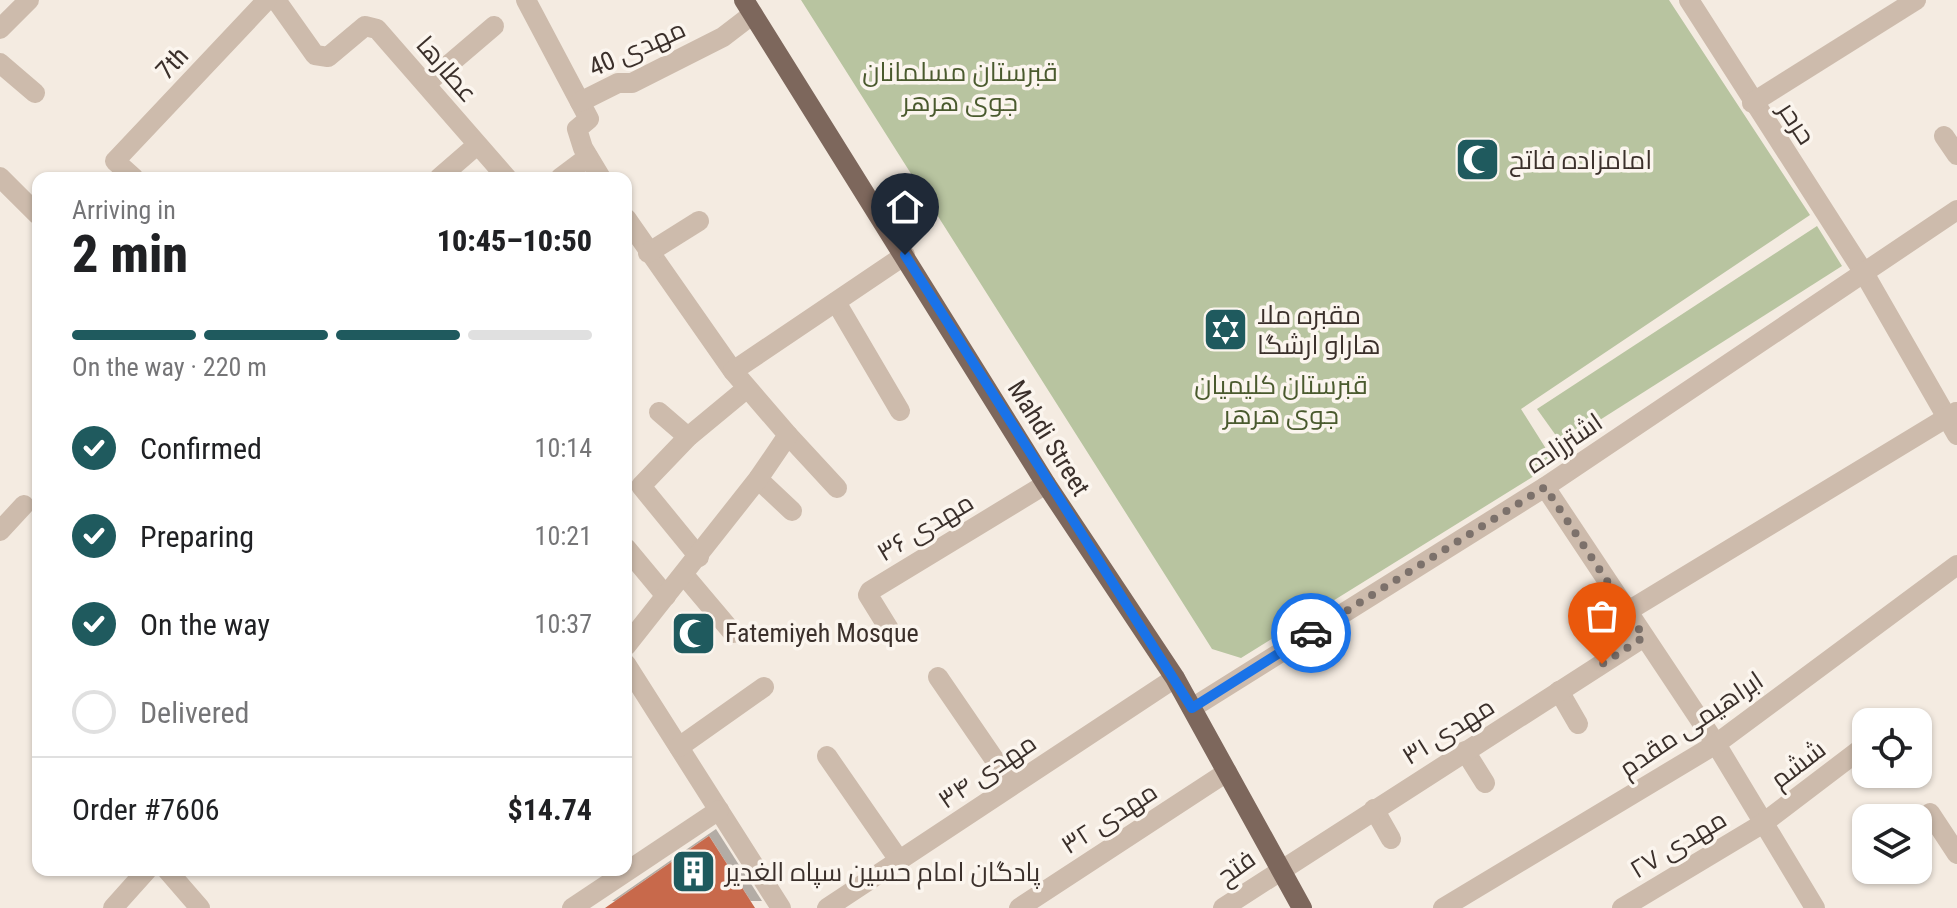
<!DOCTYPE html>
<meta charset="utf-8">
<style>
body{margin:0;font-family:"Roboto Condensed",Cairo,sans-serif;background:#f2f2f2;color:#202124;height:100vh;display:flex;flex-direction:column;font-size:30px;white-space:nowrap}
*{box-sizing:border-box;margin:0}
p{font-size:26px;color:#757577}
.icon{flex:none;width:44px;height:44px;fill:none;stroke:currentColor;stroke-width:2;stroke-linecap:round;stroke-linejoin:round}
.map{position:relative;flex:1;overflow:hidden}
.sheet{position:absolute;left:32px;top:172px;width:600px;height:704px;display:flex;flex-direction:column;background:#fff;border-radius:16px;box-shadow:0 2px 6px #0004}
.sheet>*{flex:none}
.controls{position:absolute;left:1852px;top:708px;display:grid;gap:16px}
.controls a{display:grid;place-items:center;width:80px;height:80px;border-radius:16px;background:#fff;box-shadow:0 2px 6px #0004;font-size:40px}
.pin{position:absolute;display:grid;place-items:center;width:68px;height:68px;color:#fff;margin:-82px -34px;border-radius:50% 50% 50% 0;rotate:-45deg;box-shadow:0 0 8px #0007}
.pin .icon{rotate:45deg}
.courier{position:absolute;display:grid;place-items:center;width:80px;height:80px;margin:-40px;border:6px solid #1a73e8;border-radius:50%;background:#fff;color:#222;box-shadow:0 2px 10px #0007}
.summary em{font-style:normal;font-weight:800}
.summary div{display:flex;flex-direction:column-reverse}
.summary{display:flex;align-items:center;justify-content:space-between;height:136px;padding:0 40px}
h1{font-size:52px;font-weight:800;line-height:60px}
.bar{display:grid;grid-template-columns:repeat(4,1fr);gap:12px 8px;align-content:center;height:96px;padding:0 40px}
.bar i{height:10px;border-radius:6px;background:#e0e0e0}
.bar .active{background:#1f5a5e}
.bar p{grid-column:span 4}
.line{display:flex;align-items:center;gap:20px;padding:0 40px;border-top:2px solid #e0e0e0}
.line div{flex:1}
ol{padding:0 40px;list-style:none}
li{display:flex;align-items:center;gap:24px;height:88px}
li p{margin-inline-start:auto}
li .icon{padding:8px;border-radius:50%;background:#1f5a5e;color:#fff;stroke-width:4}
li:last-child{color:#757577}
li i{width:44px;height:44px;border:4px solid #e0e0e0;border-radius:50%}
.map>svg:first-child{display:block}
</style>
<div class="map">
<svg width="1957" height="908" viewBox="0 0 1957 908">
<defs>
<filter id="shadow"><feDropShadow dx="7" dy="-7" stdDeviation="0" flood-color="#0004"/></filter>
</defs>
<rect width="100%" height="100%" fill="#f4ebe1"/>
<g fill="#b8c4a0">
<polygon points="801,0 1669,0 1810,215 1521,409 1555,463 1241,658 1212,649"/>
<polygon points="1817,226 1842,266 1562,444 1537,409"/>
</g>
<polygon fill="#c8694b" filter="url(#shadow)" points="709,836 755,908 605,908"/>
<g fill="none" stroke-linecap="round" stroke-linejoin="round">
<g stroke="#cdbbac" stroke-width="20">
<polyline points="276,0 315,55 328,57 365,26 377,29 507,178"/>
<polyline points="526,0 589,119 577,129 583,148 601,178"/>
<polyline points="1689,0 1864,273 1957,435"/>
<polyline points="0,29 29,0"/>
<polyline points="0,63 35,93"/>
<polyline points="426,84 494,26"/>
<polyline points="580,102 618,83 632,83 723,37 753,14"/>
<polyline points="1752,103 1916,0"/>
<polyline points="1944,136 1957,155"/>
<polyline points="0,177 38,215"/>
<polyline points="134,178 115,161 267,0"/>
<polyline points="439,178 477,145"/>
<polyline points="560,178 588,157"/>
<polyline points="626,218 733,371"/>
<polyline points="648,253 699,221"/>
<polyline points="836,302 900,411"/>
<polyline points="659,412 688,437"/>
<polyline points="788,435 837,488"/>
<polyline points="758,479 792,511"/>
<polyline points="1545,487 1716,744 1815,908"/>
<polyline points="0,531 24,505"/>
<polyline points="626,548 666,596"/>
<polyline points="699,557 641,486 688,437 746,389"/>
<polyline points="684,575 733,633"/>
<polyline points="1628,611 1956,412"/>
<polyline points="889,629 868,595 870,591 1046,484"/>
<polyline points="626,646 758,479 788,435 733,371 905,255"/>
<polyline points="626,664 781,908"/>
<polyline points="938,677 1012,785"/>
<polyline points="1559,691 1578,724"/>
<polyline points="1192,708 1545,487 1957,210"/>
<polyline points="679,747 764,687"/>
<polyline points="1465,751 1485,783"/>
<polyline points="827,756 899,860"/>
<polyline points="1374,809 1391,839"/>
<polyline points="1930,813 1957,854"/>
<polyline points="167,870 200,908"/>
<polyline points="113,908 147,870"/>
<polyline points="572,908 719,810"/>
<polyline points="827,908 1175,678"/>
<polyline points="1019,908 1227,772"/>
<polyline points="1223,908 1644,637"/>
<polyline points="1443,908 1716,744 1957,565"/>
<polyline points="1622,908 1762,824 1866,745"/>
</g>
<polyline stroke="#7d675c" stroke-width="20" points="744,0 1046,484 1175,678 1302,908"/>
</g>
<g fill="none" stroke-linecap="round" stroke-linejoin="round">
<polyline stroke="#7c716b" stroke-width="8" stroke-dasharray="0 14.4" points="1311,633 1545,487 1644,637 1602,664"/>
<polyline stroke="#1a73e8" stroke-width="10" points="905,255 1192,708 1311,633"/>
</g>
<defs>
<symbol id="mosque-square" viewBox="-11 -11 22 22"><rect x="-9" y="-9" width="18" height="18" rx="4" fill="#1f5a5e" stroke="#fbf5ee"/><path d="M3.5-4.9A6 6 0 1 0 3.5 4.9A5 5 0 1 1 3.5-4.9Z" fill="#fff"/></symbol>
<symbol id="synagogue-square" viewBox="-11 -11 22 22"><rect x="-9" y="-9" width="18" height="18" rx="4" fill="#1f5a5e" stroke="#fbf5ee"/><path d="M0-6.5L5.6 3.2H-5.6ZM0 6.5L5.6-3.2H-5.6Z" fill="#fff"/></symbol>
<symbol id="building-square" viewBox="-11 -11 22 22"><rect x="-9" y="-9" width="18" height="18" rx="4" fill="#1f5a5e" stroke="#fbf5ee"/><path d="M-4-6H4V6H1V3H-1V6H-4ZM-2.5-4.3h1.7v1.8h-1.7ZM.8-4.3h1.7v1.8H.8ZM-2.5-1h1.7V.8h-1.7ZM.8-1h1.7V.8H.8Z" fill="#fff"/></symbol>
</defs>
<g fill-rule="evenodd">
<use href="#mosque-square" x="1452" y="134" width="51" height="51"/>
<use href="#synagogue-square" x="1200" y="304" width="51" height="51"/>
<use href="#mosque-square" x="668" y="608" width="51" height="51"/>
<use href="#building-square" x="668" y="846" width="51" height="51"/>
</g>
<g text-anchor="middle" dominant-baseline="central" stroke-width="7" stroke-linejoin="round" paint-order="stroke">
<g font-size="26" fill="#3b302b" stroke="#fbf5ee">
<text transform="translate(637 48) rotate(-24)">مهدی 40</text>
<text transform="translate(172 63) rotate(-47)">7th</text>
<text transform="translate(447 69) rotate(49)">عطارها</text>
<text transform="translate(1797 123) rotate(57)">حرحر</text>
<text transform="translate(1049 438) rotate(58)">Mahdi Street</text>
<text transform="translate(1564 443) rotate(-34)">اشترزاده</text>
<text transform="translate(925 527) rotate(-31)">مهدی ۳۶</text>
<text transform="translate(1691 724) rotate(-34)">ابراهیمی مقدم</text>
<text transform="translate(1448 731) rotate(-32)">مهدی ۳۱</text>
<text transform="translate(1798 764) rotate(-37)">ششم</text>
<text transform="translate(987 771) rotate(-34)">مهدی ۳۴</text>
<text transform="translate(1109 818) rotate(-33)">مهدی ۳۲</text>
<text transform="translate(1678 844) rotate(-31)">مهدی ۲۷</text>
<text transform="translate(1236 867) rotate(-35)">فتح</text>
</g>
<g font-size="26" fill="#4a5a2e" stroke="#fbf5ee">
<text x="960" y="72">قبرستان مسلمانان<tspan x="960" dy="30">جوی هرهر</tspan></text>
<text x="1281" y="385">قبرستان کلیمیان<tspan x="1281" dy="30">جوی هرهر</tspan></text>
</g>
<g font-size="26" fill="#3b302b" stroke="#fbf5ee" text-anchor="start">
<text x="1509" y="160">امامزاده فاتح</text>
<text x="1257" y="315">مقبره ملا<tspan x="1257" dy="30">هاراو ارشگا</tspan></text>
<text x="725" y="633">Fatemiyeh Mosque</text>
<text x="725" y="872">پادگان امام حسین سپاه الغدیر</text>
</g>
</g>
</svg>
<div class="controls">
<a><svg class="icon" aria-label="locate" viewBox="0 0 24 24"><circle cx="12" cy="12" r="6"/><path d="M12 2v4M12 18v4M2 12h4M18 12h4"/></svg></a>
<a><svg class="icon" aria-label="layers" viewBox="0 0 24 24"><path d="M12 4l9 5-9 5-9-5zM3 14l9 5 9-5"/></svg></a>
</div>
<div class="pin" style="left:1602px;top:664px;background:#ea580c"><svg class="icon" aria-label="bag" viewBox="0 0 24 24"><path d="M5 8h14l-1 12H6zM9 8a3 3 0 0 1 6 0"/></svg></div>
<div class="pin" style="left:905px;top:255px;background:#1f2937"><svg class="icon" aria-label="home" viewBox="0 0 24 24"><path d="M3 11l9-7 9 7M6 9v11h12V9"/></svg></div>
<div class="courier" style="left:1311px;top:633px"><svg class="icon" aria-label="car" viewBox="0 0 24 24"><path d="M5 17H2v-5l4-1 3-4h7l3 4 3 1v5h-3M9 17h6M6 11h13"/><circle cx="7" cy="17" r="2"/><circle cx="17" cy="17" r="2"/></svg></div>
<section class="sheet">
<div class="summary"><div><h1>2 min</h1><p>Arriving in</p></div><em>10:45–10:50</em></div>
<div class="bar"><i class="active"></i><i class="active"></i><i class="active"></i><i></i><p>On the way · 220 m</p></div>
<ol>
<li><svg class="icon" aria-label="check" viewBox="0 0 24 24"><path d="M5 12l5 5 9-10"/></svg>Confirmed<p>10:14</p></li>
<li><svg class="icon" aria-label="check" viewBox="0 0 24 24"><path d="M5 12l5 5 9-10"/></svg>Preparing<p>10:21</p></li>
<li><svg class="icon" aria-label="check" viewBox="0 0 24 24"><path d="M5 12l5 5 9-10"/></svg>On the way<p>10:37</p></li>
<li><i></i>Delivered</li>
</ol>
<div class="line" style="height:104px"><div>Order #7606</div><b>$14.74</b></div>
</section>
</div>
